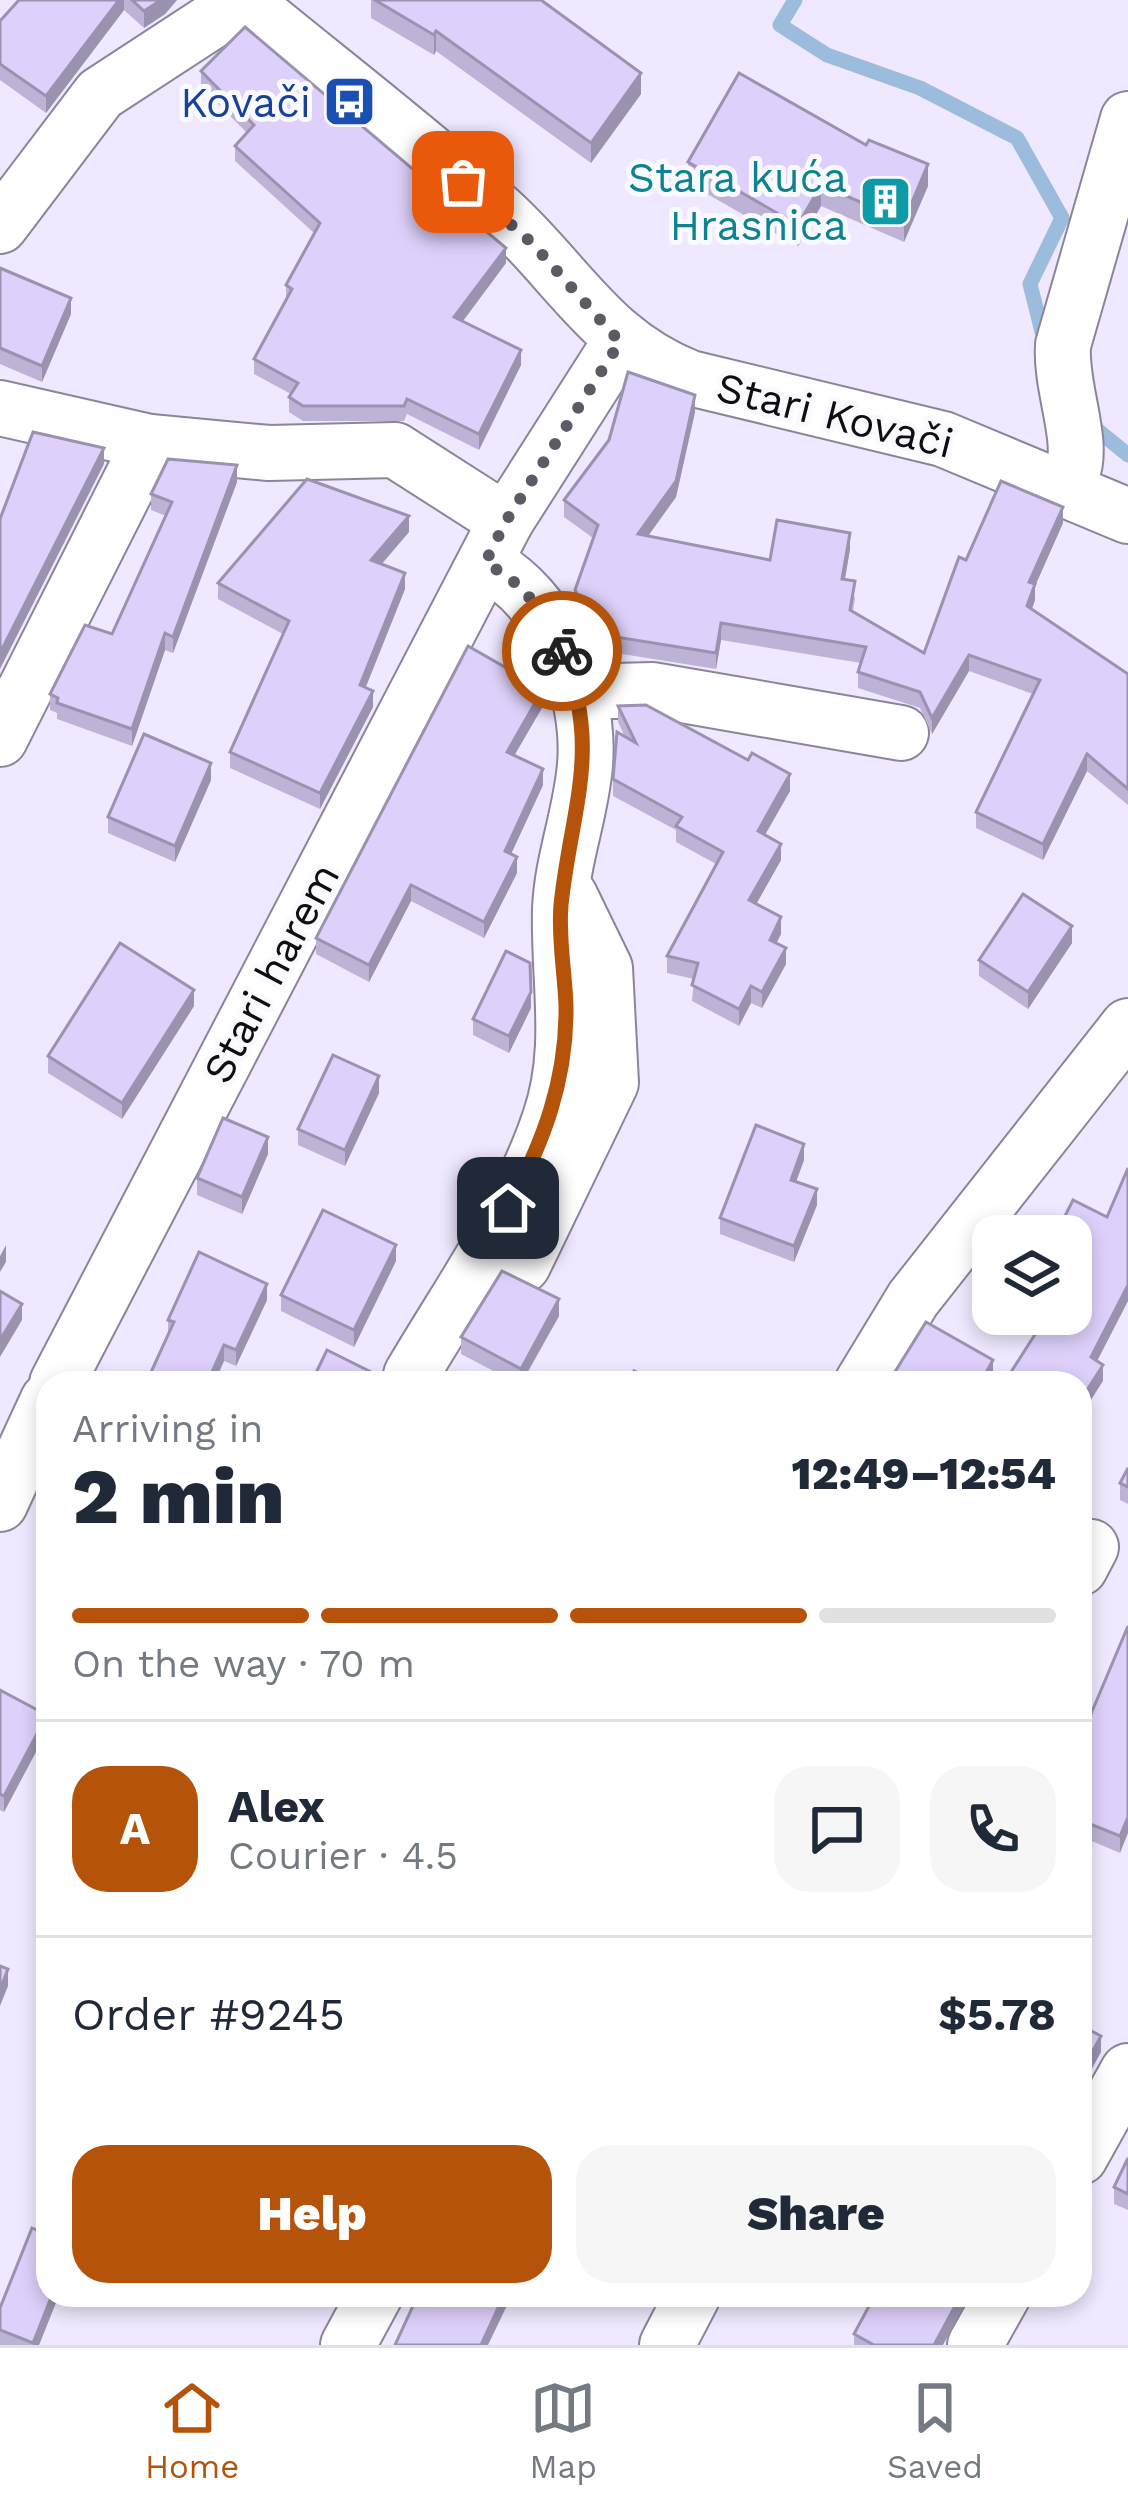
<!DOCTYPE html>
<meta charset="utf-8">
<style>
body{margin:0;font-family:"Work Sans",sans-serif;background:#f6f6f7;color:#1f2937;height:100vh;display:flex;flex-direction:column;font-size:45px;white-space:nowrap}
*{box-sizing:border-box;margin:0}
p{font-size:39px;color:#747a83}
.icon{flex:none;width:66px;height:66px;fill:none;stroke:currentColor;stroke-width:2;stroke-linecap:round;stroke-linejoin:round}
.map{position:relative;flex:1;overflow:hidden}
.side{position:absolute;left:36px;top:1371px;width:1056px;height:936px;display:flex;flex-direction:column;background:#fff;border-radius:36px;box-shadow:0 6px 18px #0003}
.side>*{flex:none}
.fabs{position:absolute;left:972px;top:1215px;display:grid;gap:24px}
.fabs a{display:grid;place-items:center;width:120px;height:120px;border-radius:24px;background:#fff;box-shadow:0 6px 18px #0003;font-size:60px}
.pin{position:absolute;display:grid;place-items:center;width:102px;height:102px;color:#fff;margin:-51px;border-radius:24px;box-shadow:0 6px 18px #0006}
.courier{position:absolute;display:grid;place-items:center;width:120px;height:120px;margin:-60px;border:9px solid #b45309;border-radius:50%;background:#fff;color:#222;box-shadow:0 3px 15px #0007}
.overview em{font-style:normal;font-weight:800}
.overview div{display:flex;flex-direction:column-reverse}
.overview{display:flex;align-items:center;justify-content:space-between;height:204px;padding:0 36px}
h1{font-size:78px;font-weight:800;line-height:90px}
.bar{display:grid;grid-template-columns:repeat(4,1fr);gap:18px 12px;align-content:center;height:144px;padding:0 36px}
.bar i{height:15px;border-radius:9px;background:#e0e1e3}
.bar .current{background:#b45309}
.bar p{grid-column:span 4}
.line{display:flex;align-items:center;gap:30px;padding:0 36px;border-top:3px solid #e0e1e3}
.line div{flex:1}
.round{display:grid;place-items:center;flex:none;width:126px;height:126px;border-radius:36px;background:#f6f6f7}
.button{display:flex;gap:24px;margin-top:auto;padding:24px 36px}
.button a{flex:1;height:138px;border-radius:36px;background:#b45309;color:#fff;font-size:48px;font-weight:800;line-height:138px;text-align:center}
.button a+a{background:#f6f6f7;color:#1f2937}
.menu{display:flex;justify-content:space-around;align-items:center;height:168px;border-top:3px solid #e0e1e3;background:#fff;font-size:33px;color:#747a83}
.menu a{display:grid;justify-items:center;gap:6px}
.menu .current{color:#b45309}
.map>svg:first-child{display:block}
</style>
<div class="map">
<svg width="1128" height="2345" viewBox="0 0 1128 2345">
<rect width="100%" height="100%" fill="#efe8ff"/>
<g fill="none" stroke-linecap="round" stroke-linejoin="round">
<g stroke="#9cbcde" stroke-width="15">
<polyline points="795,0 780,25 827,55 920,88 1017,138 1062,218 1030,284 1045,344"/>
<polyline points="1090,424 1128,455"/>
</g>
<defs>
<g id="minor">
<path d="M243 0C328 70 417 138 499 211 567 272 600 343 690 378L943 439 1128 516"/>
<polyline points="0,226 100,94 244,0"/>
<polyline points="0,408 150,442 269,453 395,450 506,521"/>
<path d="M1054 481 1072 474C1085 441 1060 388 1063 345L1128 119"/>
<polyline points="576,692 653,690 901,733"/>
<polyline points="0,739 150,442"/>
<polyline points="523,1265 611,1083 605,968 570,896"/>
<path d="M411 1375C459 1293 520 1209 550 1118 574 1048 558 981 560 909 562 860 581 814 585 765 591 690 553 598 485 563"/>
<polyline points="57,1383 506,521 620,342"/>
<polyline points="862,1383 913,1299 1128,1026"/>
<polyline points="0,1504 48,1400"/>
<polyline points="1080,1568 1091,1547"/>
<polyline points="1080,2157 1128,2071"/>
<polyline points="348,2345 375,2295"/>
<polyline points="667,2345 693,2295"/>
<polyline points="975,2345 1003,2295"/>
</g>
</defs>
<use href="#minor" stroke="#8b859a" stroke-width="58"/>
<use href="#minor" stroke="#fff" stroke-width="54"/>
</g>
<g fill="#beb3d7">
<polygon points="19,0 177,0 165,14 144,28 124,10 46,113 0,80 0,21"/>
<polygon points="371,0 541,0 641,94 591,163 436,51 434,55 371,18"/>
<polygon points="201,71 506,263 463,321 521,365 479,450 407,414 404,421 303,421 289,412 289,397 291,394 254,374 254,359 286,301 286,285 314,233 235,161 235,146 247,133 201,86"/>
<polygon points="688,162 928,186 904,242 821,206 798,246 688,183"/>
<polygon points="0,268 71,314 42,382 0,364"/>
<polygon points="695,412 676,497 648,536 770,560 850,549 845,579 855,598 853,611 924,653 966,560 1063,523 1035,586 1035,600 1032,609 1128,674 1128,805 1087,771 1043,860 976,828 976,812 1033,694 969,671 932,734 920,708 858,688 858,672 861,663 721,640 716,669 597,650 575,606 575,590 593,538 564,517 564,500"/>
<polygon points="237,482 173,653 165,650 132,746 57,719 57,713 50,710 50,694 112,634 166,516 151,510 151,494"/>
<polygon points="409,532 382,564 405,589 366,687 373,707 320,809 230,768 230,752 283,634 218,599 218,583"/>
<polygon points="543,706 514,756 543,785 511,854 517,873 484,938 411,901 369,982 316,954 316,938"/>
<polygon points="618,706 790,791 765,835 781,860 756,904 781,934 776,943 786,964 762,1008 751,1003 739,1026 692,1001 694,979 667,973 667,956 716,864 676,842 676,830 613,796 613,779 625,737 618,722"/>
<polygon points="211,780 175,862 108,833 108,817"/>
<polygon points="1072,943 1028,1009 979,976 979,960"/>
<polygon points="194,1006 122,1119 48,1073 48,1056"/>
<polygon points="531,1008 509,1053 473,1035 473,1019"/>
<polygon points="379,1093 345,1166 298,1145 298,1129"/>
<polygon points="268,1154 242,1214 197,1195 197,1178"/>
<polygon points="804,1160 796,1181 817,1205 794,1262 720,1234 720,1218"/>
<polygon points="396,1261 354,1347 281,1311 281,1295"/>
<polygon points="267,1300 236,1366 224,1361 214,1383 146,1383 168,1335 168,1320"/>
<polygon points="559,1316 522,1383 516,1383 461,1354 461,1337"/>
<polygon points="1128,1468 1128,1504 1120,1500 1120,1483"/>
<polygon points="48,1556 48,1586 42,1583 42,1567"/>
<polygon points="1128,1626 1120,1853 1080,1836 1080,1740"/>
<polygon points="0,1690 47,1731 4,1812 0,1810"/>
<polygon points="1128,2158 1128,2210 1114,2204 1114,2187"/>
<polygon points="59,2295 39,2345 0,2345 0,2308"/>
<polygon points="854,2334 943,2345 854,2345"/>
</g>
<g fill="#9b92af">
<polygon points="119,0 124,0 124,10 46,113 46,96"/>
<polygon points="161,0 177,0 165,14 144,28 144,11"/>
<polygon points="436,31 436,51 434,55 434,35"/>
<polygon points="641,73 641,94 591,163 591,143"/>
<polygon points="928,164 928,186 904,242 904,221"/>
<polygon points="821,185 821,206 798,246 798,225"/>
<polygon points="506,248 506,263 454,333 454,317"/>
<polygon points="71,298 71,314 42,382 42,366"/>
<polygon points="521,350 521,365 479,450 479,434"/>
<polygon points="695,395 695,412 676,497 638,550 638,534"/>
<polygon points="104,448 104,464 0,669 0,653"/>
<polygon points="237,465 237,482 173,653 173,637"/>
<polygon points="1063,507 1063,523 1035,586 1035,600 1027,622 1029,582"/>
<polygon points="409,516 409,532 371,576 371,560"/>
<polygon points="850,533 850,549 842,595 842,579"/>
<polygon points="405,573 405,589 360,701 360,685"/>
<polygon points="721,623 721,640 716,669 716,653"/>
<polygon points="165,633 165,650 132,746 132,729"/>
<polygon points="969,655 969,671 932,734 932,718"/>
<polygon points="543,689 543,706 507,768 507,752"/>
<polygon points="373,691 373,707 320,809 320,793"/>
<polygon points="1087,754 1087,771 1043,860 1043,844"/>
<polygon points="211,763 211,780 175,862 175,846"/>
<polygon points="543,769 543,785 505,867 505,851"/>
<polygon points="790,774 790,791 758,847 758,831"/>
<polygon points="781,844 781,860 749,917 749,900"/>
<polygon points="517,857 517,873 484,938 484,922"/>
<polygon points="411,885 411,901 369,982 369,965"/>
<polygon points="781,917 781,934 770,956 770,940"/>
<polygon points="1072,926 1072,943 1028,1009 1028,992"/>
<polygon points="786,948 786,964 762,1008 762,992"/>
<polygon points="751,986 751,1003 739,1026 739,1009"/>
<polygon points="194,990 194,1006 122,1119 122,1103"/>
<polygon points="531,992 531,1008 509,1053 509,1036"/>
<polygon points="379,1076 379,1093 345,1166 345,1150"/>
<polygon points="268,1137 268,1154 242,1214 242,1197"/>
<polygon points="804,1144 804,1160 791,1196 791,1180"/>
<polygon points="817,1189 817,1205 794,1262 794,1246"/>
<polygon points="6,1245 6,1262 0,1272 0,1256"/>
<polygon points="396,1245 396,1261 354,1347 354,1330"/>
<polygon points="267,1284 267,1300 236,1366 236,1350"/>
<polygon points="1128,1285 1128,1301 1091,1373 1091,1357"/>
<polygon points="559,1299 559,1316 521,1383 521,1369"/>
<polygon points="22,1304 22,1320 0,1357 0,1340"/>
<polygon points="224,1345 224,1361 214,1383 207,1383"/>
<polygon points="993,1360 993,1376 989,1383 980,1383"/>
<polygon points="1103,1365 1103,1381 1080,1417 1080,1401"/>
<polygon points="47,1715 47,1731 4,1812 4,1796"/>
<polygon points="1128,1817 1128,1833 1120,1853 1120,1836"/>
<polygon points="8,1969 8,1986 0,2006 0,1990"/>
<polygon points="1101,2036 1101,2052 1080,2091 1080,2074"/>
<polygon points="52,2295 59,2295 39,2345 33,2345"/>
<polygon points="504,2295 512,2295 488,2345 481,2345"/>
<polygon points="961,2295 970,2295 943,2345 934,2345"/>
</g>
<g fill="#ddd0fa" stroke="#9b92af" stroke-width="3">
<polygon points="19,0 119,0 46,96 0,64 0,21"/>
<polygon points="132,0 161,0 144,11"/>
<polygon points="375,0 541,0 641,73 591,143 436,31 434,35"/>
<polygon points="245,27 506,248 454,317 521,350 479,434 407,399 404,406 303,406 289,397 298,383 254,359 292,289 286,285 320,223 235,146 254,125 201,71"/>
<polygon points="739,73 866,145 869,140 928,164 904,221 821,185 798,225 688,162"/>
<polygon points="0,268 71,298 42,366 0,348"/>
<polygon points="628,372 695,395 676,481 638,534 770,560 777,520 850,533 842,579 855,581 850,610 924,653 959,557 966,560 1001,481 1063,507 1029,582 1035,584 1027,606 1128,674 1128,789 1087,754 1043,844 976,812 1040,680 969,655 932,718 920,692 858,672 866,647 721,623 716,653 597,634 575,590 598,525 564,500 609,440"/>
<polygon points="33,432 104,448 0,653 0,519"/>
<polygon points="168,459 237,465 173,637 165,633 132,729 57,703 58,698 50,694 85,625 112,634 172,502 151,494"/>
<polygon points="307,479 409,516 371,560 405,573 360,685 373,691 320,793 230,752 289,621 218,583"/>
<polygon points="468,646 543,689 507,752 543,769 505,851 517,857 484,922 411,885 369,965 316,938"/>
<polygon points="646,705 748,760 752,753 790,774 758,831 781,844 749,900 781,917 770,940 786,948 762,992 751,986 739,1009 692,985 698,963 667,956 723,852 676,826 682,817 613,779 617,732 636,743 618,706"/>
<polygon points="144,734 211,763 175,846 108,817"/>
<polygon points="1023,894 1072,926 1028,992 979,960"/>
<polygon points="120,943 194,990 122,1103 48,1056"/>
<polygon points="506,951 530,963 531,992 509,1036 473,1019"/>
<polygon points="333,1055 379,1076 345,1150 298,1129"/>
<polygon points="223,1118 268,1137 242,1197 197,1178"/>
<polygon points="756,1125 804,1144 791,1180 817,1189 794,1246 720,1218"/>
<polygon points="1128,1168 1128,1285 1091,1357 1103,1365 1080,1401 1080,1383 1004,1383 1048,1314 1071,1314 1071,1236 1055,1236 1073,1200 1107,1217"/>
<polygon points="323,1210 396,1245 354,1330 281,1295"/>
<polygon points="199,1252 267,1284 236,1350 224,1345 207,1383 146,1383 174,1322 168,1320"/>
<polygon points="502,1271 559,1299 521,1369 461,1337"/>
<polygon points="0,1291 22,1304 0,1340"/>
<polygon points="926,1322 993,1360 980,1383 888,1383"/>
<polygon points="327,1350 391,1382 391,1383 311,1383"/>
<polygon points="634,1371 662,1383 628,1383"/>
<polygon points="1128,1468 1128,1487 1120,1483"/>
<polygon points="1128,1626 1128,1817 1120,1836 1080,1820 1080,1740"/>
<polygon points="0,1690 47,1715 4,1796 0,1794"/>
<polygon points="0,1966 8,1969 0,1990"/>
<polygon points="1080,2025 1101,2036 1080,2074"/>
<polygon points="1128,2158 1128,2194 1114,2187"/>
<polygon points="32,2228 48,2235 48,2295 52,2295 33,2343 0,2330 0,2308"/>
<polygon points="418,2295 504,2295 481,2345 395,2345"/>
<polygon points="875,2295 961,2295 934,2345 874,2345 854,2334"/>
</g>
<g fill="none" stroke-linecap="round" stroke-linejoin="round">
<path stroke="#5d5a66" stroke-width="12" stroke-dasharray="0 21.6" d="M463 182 532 243 620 342 506 521 485 563C526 584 542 611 562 651"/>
<path stroke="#b45309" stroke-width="15" d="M508 1208C543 1143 567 1081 566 1006 565 973 558 938 561 905 571 808 603 749 562 651"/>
</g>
<defs>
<symbol id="bus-square" viewBox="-11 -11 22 22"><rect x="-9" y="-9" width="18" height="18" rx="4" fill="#1a4fb4" stroke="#faf9fd"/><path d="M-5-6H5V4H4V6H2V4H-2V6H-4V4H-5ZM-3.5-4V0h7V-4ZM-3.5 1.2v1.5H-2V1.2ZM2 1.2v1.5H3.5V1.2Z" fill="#fff"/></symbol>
<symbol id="building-square" viewBox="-11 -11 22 22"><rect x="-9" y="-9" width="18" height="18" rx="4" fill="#0f9aa8" stroke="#faf9fd"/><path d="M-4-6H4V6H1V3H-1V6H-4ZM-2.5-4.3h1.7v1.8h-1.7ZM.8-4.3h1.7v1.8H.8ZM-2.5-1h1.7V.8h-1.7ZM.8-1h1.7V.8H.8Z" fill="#fff"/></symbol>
</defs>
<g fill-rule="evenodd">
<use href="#bus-square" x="320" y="72" width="59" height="59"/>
<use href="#building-square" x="856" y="172" width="59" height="59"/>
</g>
<g text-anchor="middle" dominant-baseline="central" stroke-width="10" stroke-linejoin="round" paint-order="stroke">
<g font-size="42" fill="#164399" stroke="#faf9fd" text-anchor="end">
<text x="311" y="102">Kovači</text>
</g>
<g font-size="42" fill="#0d838f" stroke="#faf9fd" text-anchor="end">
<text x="847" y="177">Stara kuća<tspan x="847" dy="48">Hrasnica</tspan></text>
</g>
<g font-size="42" fill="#0f0d14" stroke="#faf9fd">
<text transform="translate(835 415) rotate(14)">Stari Kovači</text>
<text transform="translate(271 973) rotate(-62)">Stari harem</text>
</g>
</g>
</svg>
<div class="fabs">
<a><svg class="icon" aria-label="layers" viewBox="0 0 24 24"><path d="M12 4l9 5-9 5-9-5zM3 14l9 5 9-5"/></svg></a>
</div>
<div class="pin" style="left:463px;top:182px;background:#ea580c"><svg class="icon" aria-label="bag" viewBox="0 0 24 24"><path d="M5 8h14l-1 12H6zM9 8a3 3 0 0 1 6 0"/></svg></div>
<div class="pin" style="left:508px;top:1208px;background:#1f2937"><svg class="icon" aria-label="home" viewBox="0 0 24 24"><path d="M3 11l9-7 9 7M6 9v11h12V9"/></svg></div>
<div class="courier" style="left:562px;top:651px"><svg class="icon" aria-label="bike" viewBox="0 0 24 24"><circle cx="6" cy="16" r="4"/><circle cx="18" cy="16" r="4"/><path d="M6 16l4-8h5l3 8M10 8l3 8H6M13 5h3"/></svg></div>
<section class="side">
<div class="overview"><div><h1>2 min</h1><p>Arriving in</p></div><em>12:49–12:54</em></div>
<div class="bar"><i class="current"></i><i class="current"></i><i class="current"></i><i></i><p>On the way · 70 m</p></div>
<div class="line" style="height:216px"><b class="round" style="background:#b45309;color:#fff">A</b><div><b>Alex</b><p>Courier · 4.5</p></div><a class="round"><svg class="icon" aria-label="chat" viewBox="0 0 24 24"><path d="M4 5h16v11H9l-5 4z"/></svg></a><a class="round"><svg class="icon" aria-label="phone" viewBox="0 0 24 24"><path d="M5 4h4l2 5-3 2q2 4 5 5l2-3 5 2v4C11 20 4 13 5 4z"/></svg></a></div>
<div class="line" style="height:156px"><div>Order #9245</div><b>$5.78</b></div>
<div class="button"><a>Help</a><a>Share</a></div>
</section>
</div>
<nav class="menu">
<a class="current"><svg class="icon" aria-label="home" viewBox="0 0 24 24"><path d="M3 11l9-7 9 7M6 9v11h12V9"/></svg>Home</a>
<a><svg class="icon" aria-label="map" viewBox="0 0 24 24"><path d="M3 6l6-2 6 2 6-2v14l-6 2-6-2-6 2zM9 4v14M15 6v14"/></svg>Map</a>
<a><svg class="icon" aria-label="saved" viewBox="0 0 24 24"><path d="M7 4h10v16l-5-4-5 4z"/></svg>Saved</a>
</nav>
